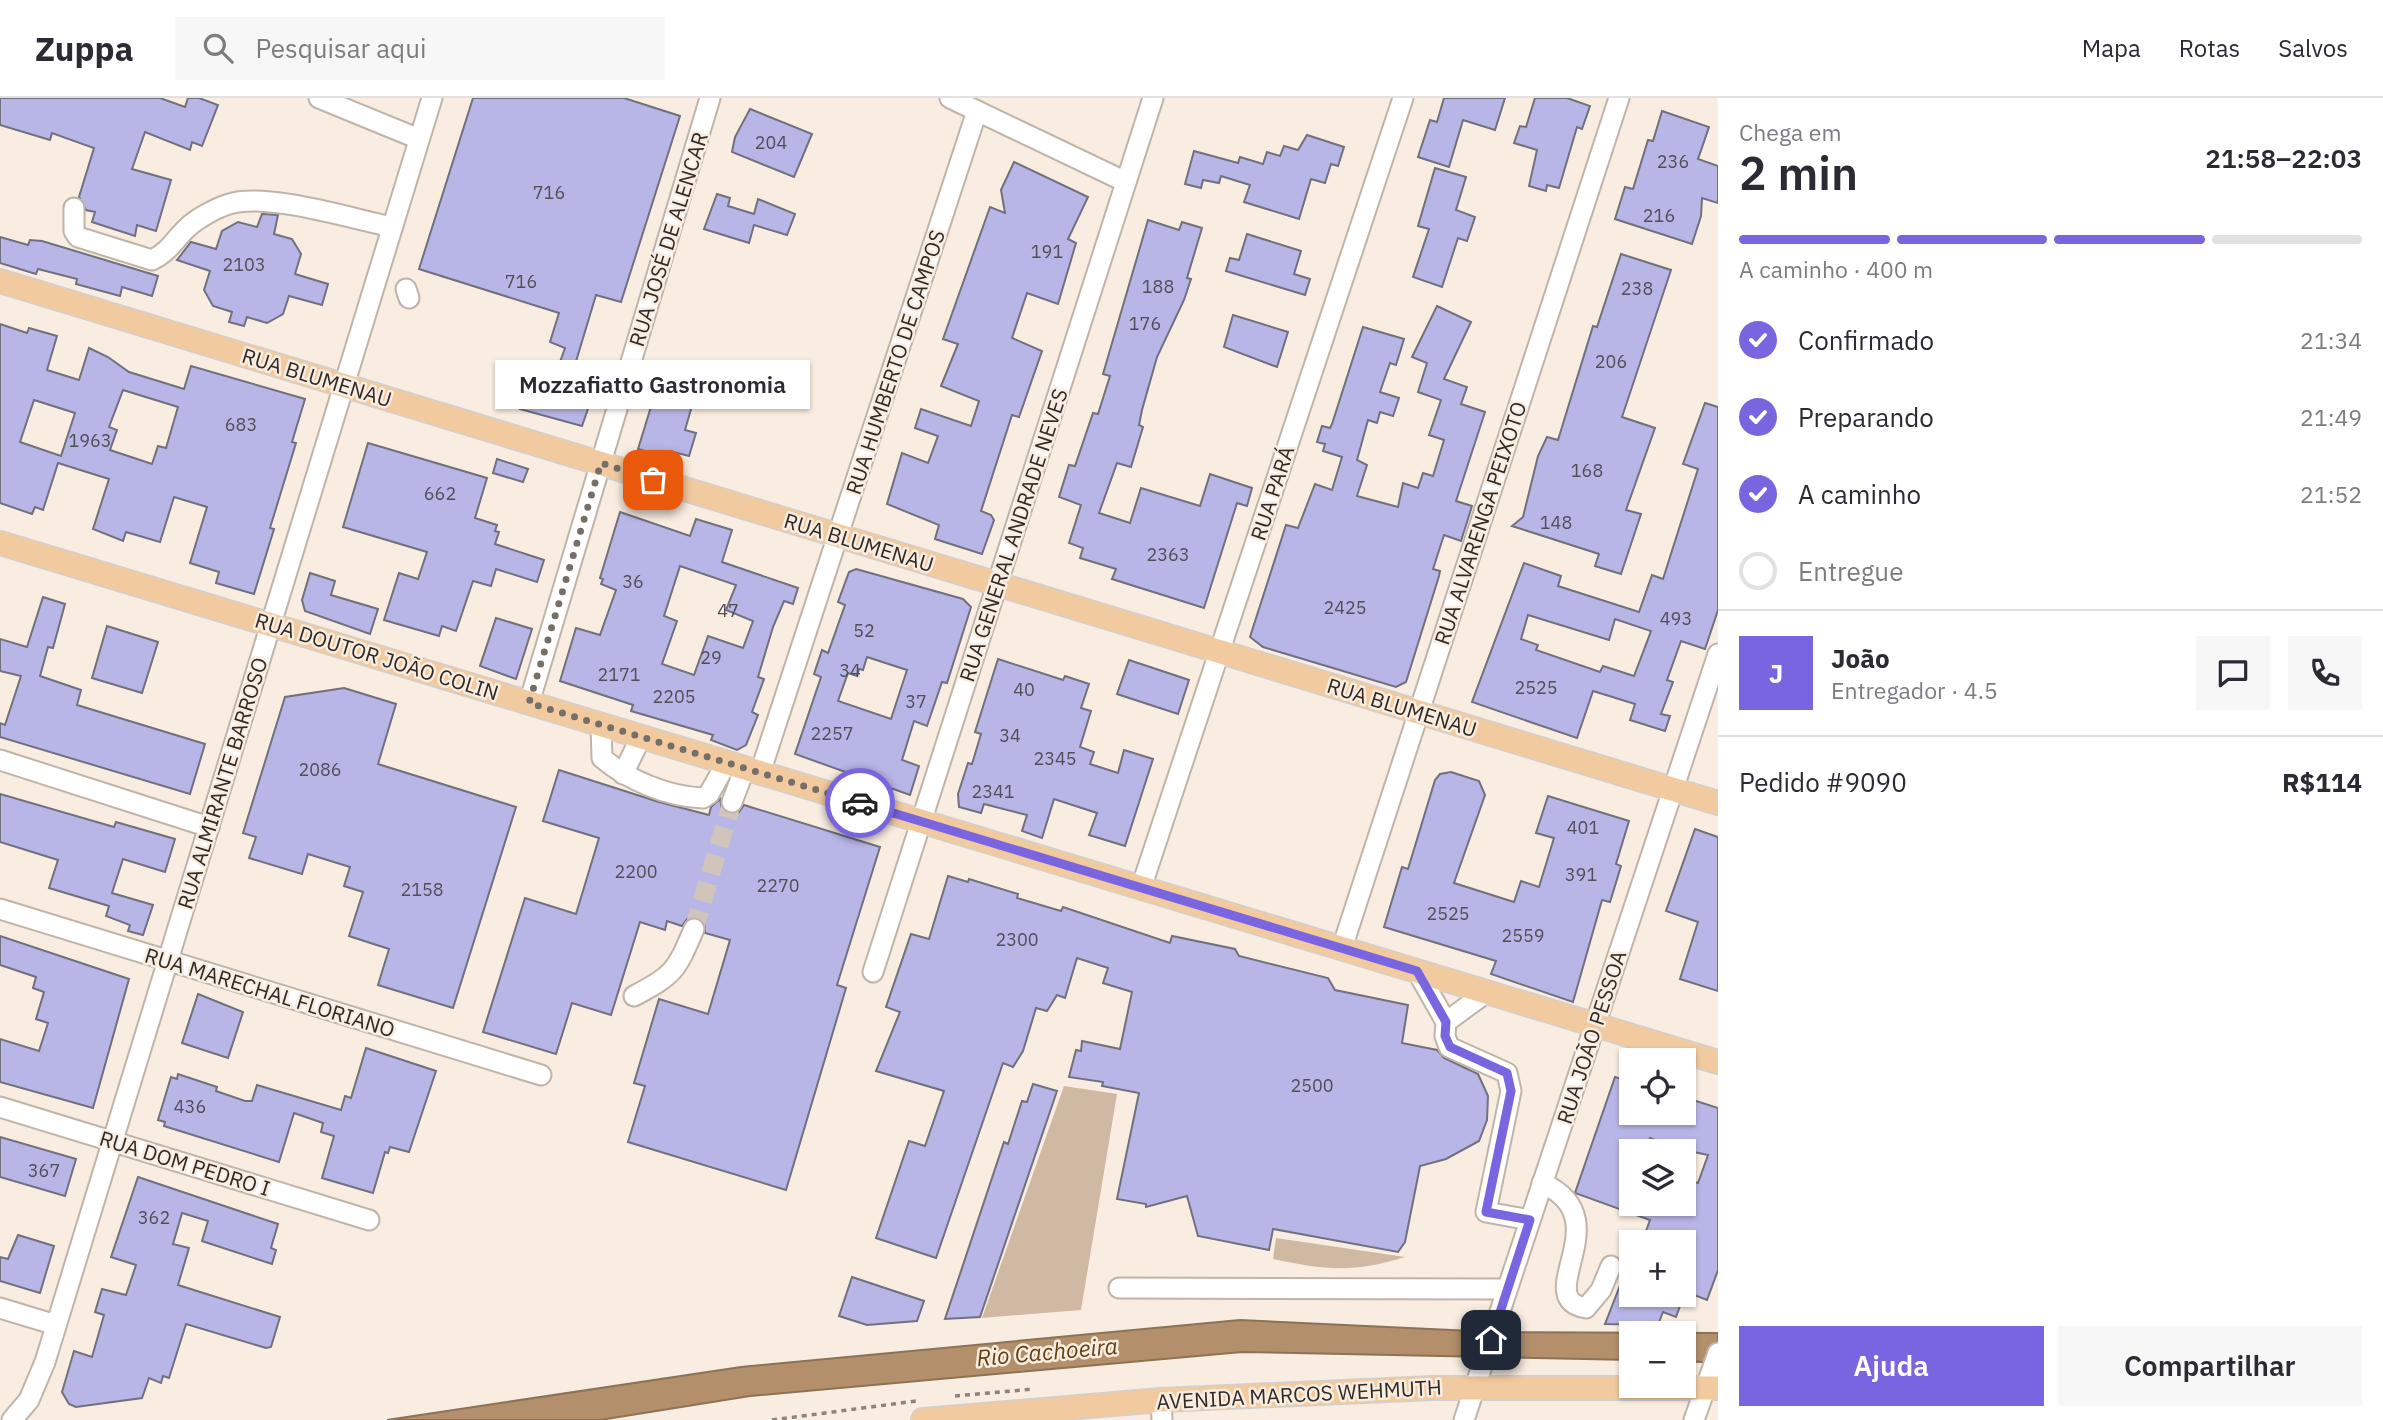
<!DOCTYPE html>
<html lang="pt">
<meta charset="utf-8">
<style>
body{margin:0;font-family:"IBM Plex Sans",sans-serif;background:#f7f7f7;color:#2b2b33;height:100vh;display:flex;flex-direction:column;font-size:26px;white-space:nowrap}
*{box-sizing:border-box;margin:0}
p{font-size:23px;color:#7c7c81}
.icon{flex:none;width:38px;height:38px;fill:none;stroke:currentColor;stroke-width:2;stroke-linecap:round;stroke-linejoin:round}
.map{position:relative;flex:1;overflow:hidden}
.panel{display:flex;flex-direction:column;background:#fff;width:665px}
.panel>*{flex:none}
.buttons{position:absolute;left:1619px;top:950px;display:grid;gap:14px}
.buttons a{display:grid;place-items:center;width:77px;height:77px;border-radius:0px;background:#fff;box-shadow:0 2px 5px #0004;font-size:35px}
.pin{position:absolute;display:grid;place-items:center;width:60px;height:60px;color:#fff;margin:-30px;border-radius:14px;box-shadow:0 4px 10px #0006}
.courier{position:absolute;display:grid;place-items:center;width:70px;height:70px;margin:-35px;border:5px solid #7965e0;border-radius:50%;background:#fff;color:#222;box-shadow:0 2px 9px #0007}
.bubble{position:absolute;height:49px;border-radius:0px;background:#fff;box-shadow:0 2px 5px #0004;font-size:23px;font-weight:600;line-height:49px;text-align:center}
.summary em{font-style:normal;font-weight:600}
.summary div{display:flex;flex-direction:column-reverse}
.summary{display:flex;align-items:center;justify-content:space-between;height:119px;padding:0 21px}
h1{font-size:46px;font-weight:600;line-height:52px}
.bar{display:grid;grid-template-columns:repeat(4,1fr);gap:10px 7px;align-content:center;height:84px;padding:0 21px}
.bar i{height:9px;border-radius:5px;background:#e1e1e2}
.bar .current{background:#7965e0}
.bar p{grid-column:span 4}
.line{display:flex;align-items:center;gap:18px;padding:0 21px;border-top:2px solid #e1e1e2}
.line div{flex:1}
.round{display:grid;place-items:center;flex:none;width:74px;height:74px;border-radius:0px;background:#f7f7f7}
ol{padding:0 21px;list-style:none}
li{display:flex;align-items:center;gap:21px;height:77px}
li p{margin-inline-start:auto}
li .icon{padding:7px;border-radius:50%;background:#7965e0;color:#fff;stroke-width:4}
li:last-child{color:#7c7c81}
li i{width:38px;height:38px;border:4px solid #e1e1e2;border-radius:50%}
.button{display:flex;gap:14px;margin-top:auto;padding:14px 21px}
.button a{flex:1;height:80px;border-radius:0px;background:#7965e0;color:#fff;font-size:28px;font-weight:600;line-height:80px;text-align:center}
.button a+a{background:#f7f7f7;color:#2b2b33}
header{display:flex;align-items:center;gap:42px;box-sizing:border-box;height:98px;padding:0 35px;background:#fff;border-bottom:2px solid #e1e1e2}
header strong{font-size:33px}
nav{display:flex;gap:38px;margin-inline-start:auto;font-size:24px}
.search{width:490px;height:63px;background:#f7f7f7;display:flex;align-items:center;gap:18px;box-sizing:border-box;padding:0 24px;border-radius:0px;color:#7c7c81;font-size:26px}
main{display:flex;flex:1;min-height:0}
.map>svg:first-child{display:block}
</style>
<header>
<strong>Zuppa</strong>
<div class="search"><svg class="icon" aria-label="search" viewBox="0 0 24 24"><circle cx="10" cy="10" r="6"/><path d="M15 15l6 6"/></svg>Pesquisar aqui</div>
<nav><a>Mapa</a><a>Rotas</a><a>Salvos</a></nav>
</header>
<main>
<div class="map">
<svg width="1718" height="1322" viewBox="0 0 1718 1322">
<rect width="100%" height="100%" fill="#f9ece0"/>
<g fill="#d0b9a3">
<polygon points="1064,988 1117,996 1081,1212 982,1220"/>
<path d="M1276 1140 1405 1159C1354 1175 1324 1172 1273 1161Z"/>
</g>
<polygon fill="#b3906b" stroke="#8c7256" stroke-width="2" points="1240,1222 1494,1234 1718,1235 1718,1265 1684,1263 1684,1236 1631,1236 1631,1262 1242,1254 750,1298 600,1322 387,1322 741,1269"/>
<g fill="#b8b6e6" stroke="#71707e" stroke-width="2" fill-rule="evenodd">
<polygon points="0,0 160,0 185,9 188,0 199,0 218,7 202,48 192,44 190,52 145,34 132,71 171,82 156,133 137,127 135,138 92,124 95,114 86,112 79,99 94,50 52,35 50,42 0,27"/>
<polygon points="473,0 624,0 680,18 621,204 596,197 571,280 578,282 575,293 592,299 582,328 520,311 529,279 541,282 547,271 556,275 565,250 550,244 559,215 419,171"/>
<polygon points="1444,0 1505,0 1495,32 1463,22 1449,69 1418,59 1430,22 1437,24"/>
<polygon points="1535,0 1567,0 1590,8 1582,31 1577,29 1559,90 1547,87 1546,93 1529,88 1537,52 1514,45 1520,28 1526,29"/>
<polygon points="750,11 812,36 794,79 732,54 735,39"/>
<polygon points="1662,13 1709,29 1698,61 1718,68 1718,105 1702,100 1701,118 1692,146 1615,121 1625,89 1633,91 1648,42 1653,43"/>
<polygon points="1307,37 1344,49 1338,68 1331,66 1325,85 1311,81 1299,121 1244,104 1250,87 1221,78 1219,85 1203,82 1201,90 1185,86 1194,53 1238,65 1240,59 1263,66 1267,54 1280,58 1284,48 1298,52"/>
<polygon points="1014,64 1088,99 1068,141 1076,145 1058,206 1027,195 1012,240 1042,253 1019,319 1012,317 981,413 991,417 994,422 982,456 935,441 939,427 887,406 902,355 928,365 938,338 915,330 921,311 971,328 979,303 941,288 958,246 943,241 990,109 1005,115 1001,92"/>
<polygon points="1435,70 1466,79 1456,112 1475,119 1467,143 1458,140 1442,189 1413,179 1429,131 1418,128"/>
<polygon points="717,96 730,100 728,108 754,116 758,101 795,116 787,137 754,127 749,145 704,131"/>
<polygon points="262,116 278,117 274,136 292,141 301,156 295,176 328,186 322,207 289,198 283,216 267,225 247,219 244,228 229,224 232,214 213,208 204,192 210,173 177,162 191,144 216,151 222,133 238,124 257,129"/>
<polygon points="1148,122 1179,132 1182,124 1202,130 1187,180 1191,181 1184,202 1157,259 1142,312 1139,327 1143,329 1131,369 1117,365 1099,415 1130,425 1141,390 1200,408 1210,376 1252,390 1247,408 1237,405 1204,510 1112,481 1116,471 1080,460 1083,450 1069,445 1081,407 1059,399 1069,367 1075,368 1093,315 1098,316 1110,278 1103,276"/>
<polygon points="1247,136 1301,153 1294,176 1310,181 1305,197 1226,173 1230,160 1239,162"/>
<polygon points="0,139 28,147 30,142 42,143 158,178 152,198 122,189 120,198 76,186 77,181 38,171 36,176 0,165"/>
<polygon points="1621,156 1671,172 1622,319 1655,330 1626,412 1641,416 1621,476 1595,468 1599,456 1512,428 1523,419 1538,358 1547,339 1558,342 1593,228 1597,229"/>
<polygon points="1437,208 1471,224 1444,281 1467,289 1461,306 1485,314 1456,403 1472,408 1461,443 1444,437 1433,471 1440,473 1439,478 1406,584 1396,589 1263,549 1250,539 1286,427 1298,430 1315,386 1332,392 1342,359 1323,353 1325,346 1317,344 1322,328 1330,330 1332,326 1363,229 1404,241 1396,267 1390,265 1380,294 1399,300 1393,318 1380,314 1377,325 1368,322 1357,362 1367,367 1357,398 1398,409 1403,385 1418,390 1423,375 1433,378 1444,342 1429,337 1441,302 1418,294 1427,265 1412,259"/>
<polygon points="1233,217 1288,234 1277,269 1224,249"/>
<path d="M0 226 27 235 29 230 57 238 47 272 79 282 89 250 108 259 129 274 184 291 191 268 305 301 292 344 296 345 270 430 274 431 254 496 216 485 219 474 190 465 207 409 174 399 160 444 126 434 123 443 93 431 109 381 58 365 43 412 35 409 32 416 0 405ZM123 292 178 309 166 350 158 348 152 366 110 352 117 332 109 329ZM34 302 75 315 61 358 20 344Z"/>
<polygon points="657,289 694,301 685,332 696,335 689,358 670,353 664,359 638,351"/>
<path d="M1705 305 1718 309V512L1705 551 1681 543 1667 582 1673 584 1661 616 1670 618 1665 633 1630 622 1635 606 1593 593 1577 640 1472 604 1524 465 1561 478 1558 488 1639 514 1652 477 1663 481 1698 371 1683 366ZM1528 517 1609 542 1615 521 1651 533 1634 578 1603 568 1600 574 1536 552 1538 547 1521 541Z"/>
<polygon points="368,345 487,380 475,420 497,427 495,433 499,434 495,446 544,462 537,484 496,471 491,488 473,483 456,533 442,528 439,538 384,522 399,475 418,481 427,454 343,429"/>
<polygon points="497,361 528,371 523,384 493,375"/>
<path d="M620 414 690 438 696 421 732 432 722 464 798 490 793 506 784 503 773 529 758 579 764 581 752 614 758 617 746 647 737 652 711 642 713 637 631 613 633 607 560 583 576 530 600 537 616 492 601 486 603 481 600 480ZM680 468 736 487 726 512 753 523 743 550 708 538 694 577 662 566 677 523 664 518Z"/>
<path d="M856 471 963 501 971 509 947 585 942 584 927 628 914 623 902 662 919 668 910 697 795 656 821 579 814 576 822 552 828 555 845 507 838 504 849 474ZM867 559 907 572 891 621 838 603 848 575 857 578 859 571 863 572Z"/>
<polygon points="310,475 335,483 331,497 378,511 370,536 305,513 302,502"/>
<polygon points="43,499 65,506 53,550 48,549 40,578 81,592 77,607 205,646 190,696 0,639 0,625 5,627 21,578 0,573 0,541 27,549"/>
<polygon points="496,520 532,531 516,581 480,568"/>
<polygon points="107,528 158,544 142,595 92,580"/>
<polygon points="998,561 1063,582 1065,578 1089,586 1081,610 1091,613 1080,649 1094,654 1090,666 1118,675 1124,652 1153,661 1125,748 1089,737 1097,715 1054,701 1042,740 1022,733 1027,717 984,706 981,715 959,709 958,696 968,665 972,666 981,636 975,634"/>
<polygon points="1129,562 1189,582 1178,616 1117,596"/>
<polygon points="344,590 396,606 378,666 516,709 453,910 378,887 389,851 349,838 363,794 344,788 350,769 308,756 302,776 249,760 256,739 243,735 285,599"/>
<polygon points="559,672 659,704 709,717 711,709 720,701 722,711 728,716 739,714 744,707 880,749 837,887 846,890 786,1092 628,1044 645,988 634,985 659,901 708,916 730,842 705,835 704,824 699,820 687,821 682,828 667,823 665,832 640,824 611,917 572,905 556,956 483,934 525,800 576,816 599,740 543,723"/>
<polygon points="1451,674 1479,683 1485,697 1454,785 1514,804 1521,783 1539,789 1554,740 1536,735 1548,698 1629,723 1616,766 1621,768 1610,804 1602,802 1573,904 1491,876 1496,863 1384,829 1402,769 1408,771 1435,682 1440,676"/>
<polygon points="0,696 114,729 116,724 175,741 165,774 123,761 112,795 153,807 143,837 128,833 130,827 106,818 109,808 49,790 58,762 0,744"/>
<polygon points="1695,731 1718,739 1718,893 1680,881 1698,824 1666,813"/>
<polygon points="948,778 968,784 969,781 1018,796 1017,800 1061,813 1063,809 1170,845 1172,838 1235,851 1239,858 1328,880 1335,892 1408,907 1402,945 1437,952 1444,960 1478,976 1488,998 1487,1022 1479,1043 1446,1061 1420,1068 1405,1144 1398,1154 1273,1131 1269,1152 1198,1138 1187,1098 1146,1109 1146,1106 1117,1101 1139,995 1102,988 1103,984 1069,979 1076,952 1081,953 1082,943 1120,951 1132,894 1103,885 1108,870 1077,860 1065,900 1057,897 1047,913 1036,910 1023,953 1013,969 1003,965 936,1160 876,1140 909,1043 925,1048 944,993 876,973 900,914 886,909 911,836 929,841"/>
<polygon points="0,838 129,881 93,1010 0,984 0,941 39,953 48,925 36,921 44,894 33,890 36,879 0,867"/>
<polygon points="198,896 243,914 228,960 182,945"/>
<polygon points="366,950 436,973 409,1054 390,1049 388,1055 385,1054 373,1095 322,1080 334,1038 321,1034 323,1025 294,1015 279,1064 164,1028 165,1024 158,1022 171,979 177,981 178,976 217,989 216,993 245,1003 252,1003 257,987 341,1012 345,998 351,1000"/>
<path d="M1615 979 1631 984V1015H1684V999L1718 1010V1172L1707 1202 1684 1193V1144H1642L1650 1122 1575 1095ZM1650 1040 1675 1050 1708 1057 1698 1085 1684 1081V1106H1631V1054H1645Z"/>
<polygon points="1033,986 1057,993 980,1219 945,1221 1004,1044 1008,1046 1022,1003 1027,1004"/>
<polygon points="0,1039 76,1061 65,1098 0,1079"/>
<polygon points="138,1079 278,1126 271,1150 276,1152 272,1166 202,1143 208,1123 182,1115 173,1146 189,1150 178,1187 280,1219 271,1249 266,1250 186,1226 169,1280 163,1278 161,1285 149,1280 142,1300 76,1309 69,1306 62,1294 74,1253 92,1259 104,1217 95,1214 102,1191 126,1197 136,1167 111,1159"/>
<polygon points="18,1137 54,1148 40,1195 0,1183 0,1159 8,1161"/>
<polygon points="1630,1162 1631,1197 1684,1197 1676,1219 1663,1214 1658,1227 1605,1226"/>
<polygon points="852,1179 924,1203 917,1223 867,1227 839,1218"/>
</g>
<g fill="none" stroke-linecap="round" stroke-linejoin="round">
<polyline stroke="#d1c5bb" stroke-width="19" stroke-dasharray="19 10" stroke-linecap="butt" points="694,831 732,704"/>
<defs>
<g id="minor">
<polyline points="319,0 419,41"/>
<polyline points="950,0 1126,84"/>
<path d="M74 110V133L78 139 152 162C168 155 175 141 187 130 196 121 216 110 229 106 266 94 353 121 392 129"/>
<polyline points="406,191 409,200"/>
<polyline points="529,605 710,0"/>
<path d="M601 626 602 660C628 682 668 699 703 700L709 696 727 664"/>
<polyline points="0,662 209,729"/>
<polyline points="760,675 977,13"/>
<polyline points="623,676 641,639"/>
<polyline points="732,704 745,670"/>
<polyline points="1141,790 1403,0"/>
<polyline points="0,811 541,977"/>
<polyline points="1342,850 1619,0"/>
<polyline points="1417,873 1446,924 1445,938 1449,949 1507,975 1511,993 1486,1114 1530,1122"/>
<polyline points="873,874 1153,0"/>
<path d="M634 898C675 876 676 873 694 831"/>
<polyline points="1446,924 1487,894"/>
<polyline points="0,1009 369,1122"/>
<path d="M1542 1085C1622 1121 1529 1200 1586 1210L1601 1192 1611 1168"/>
<polyline points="1119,1190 1507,1191"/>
<polyline points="0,1210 56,1227"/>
<polyline points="1161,1302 1162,1322"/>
<polyline points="12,1322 29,1302 45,1264 432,0"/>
<polyline points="1464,1322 1718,556"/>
<polyline points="1694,1322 1718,1255"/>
</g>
<g id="major">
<polyline points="0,183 1718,705"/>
<polyline points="0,445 1718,964"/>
<polyline points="923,1322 1161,1302 1433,1290 1718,1290"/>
</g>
</defs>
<use href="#minor" stroke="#c0b4a8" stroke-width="23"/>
<use href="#major" stroke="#d1d0cf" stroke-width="26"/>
<g stroke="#8c837b" stroke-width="3.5" stroke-dasharray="5 5" stroke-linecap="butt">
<polyline points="955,1298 1034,1291"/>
<polyline points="772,1322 916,1303"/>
</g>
<use href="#minor" stroke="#fff" stroke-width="19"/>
<use href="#major" stroke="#f2ca9f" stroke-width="23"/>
</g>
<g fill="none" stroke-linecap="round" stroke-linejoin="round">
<polyline stroke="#766f67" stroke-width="7" stroke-dasharray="0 12.6" points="653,382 601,365 529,605 860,705"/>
<polyline stroke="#7965e0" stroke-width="9" points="860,705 1417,873 1446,924 1445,938 1450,949 1507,975 1511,993 1486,1114 1530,1122 1491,1242"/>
</g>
<g text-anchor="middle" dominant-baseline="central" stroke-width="5" stroke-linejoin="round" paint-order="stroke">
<g font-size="18" fill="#524e56">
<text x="771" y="44">204</text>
<text x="1673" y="63">236</text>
<text x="549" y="94">716</text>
<text x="1659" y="117">216</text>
<text x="1047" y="153">191</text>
<text x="244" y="166">2103</text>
<text x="521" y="183">716</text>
<text x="1158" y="188">188</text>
<text x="1637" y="190">238</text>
<text x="1145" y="225">176</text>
<text x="1611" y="263">206</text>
<text x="241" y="326">683</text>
<text x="90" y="342">1963</text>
<text x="1587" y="372">168</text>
<text x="440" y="395">662</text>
<text x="1556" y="424">148</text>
<text x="1168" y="456">2363</text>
<text x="633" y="483">36</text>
<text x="1345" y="509">2425</text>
<text x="728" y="512">47</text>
<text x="1676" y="520">493</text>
<text x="864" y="532">52</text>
<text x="711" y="559">29</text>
<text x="850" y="572">34</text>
<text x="619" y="576">2171</text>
<text x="1536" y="589">2525</text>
<text x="1024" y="591">40</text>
<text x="674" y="598">2205</text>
<text x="916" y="603">37</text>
<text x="832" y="635">2257</text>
<text x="1010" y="637">34</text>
<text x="1055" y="660">2345</text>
<text x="320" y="671">2086</text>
<text x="993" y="693">2341</text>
<text x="1583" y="729">401</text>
<text x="636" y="773">2200</text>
<text x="1581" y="776">391</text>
<text x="778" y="787">2270</text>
<text x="422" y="791">2158</text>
<text x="1448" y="815">2525</text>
<text x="1523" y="837">2559</text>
<text x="1017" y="841">2300</text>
<text x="1312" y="987">2500</text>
<text x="190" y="1008">436</text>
<text x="44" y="1072">367</text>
<text x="154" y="1119">362</text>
</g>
<g font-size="21" fill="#302b26" stroke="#f9ece0">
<text transform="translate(668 141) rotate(-73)">RUA JOSÉ DE ALENCAR</text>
<text transform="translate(895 264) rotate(-72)">RUA HUMBERTO DE CAMPOS</text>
<text transform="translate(317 279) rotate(17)">RUA BLUMENAU</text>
<text transform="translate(1272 395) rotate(-72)">RUA PARÁ</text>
<text transform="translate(1480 425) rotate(-72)">RUA ALVARENGA PEIXOTO</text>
<text transform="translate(1013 437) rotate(-72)">RUA GENERAL ANDRADE NEVES</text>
<text transform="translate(859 444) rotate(17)">RUA BLUMENAU</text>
<text transform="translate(377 558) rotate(17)">RUA DOUTOR JOÃO COLIN</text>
<text transform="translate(1402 609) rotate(17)">RUA BLUMENAU</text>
<text transform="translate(222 685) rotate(-73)">RUA ALMIRANTE BARROSO</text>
<text transform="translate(270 894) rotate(17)">RUA MARECHAL FLORIANO</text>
<text transform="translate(1591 939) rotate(-72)">RUA JOÃO PESSOA</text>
<text transform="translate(185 1065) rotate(17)">RUA DOM PEDRO I</text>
<text transform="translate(1299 1296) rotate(-3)">AVENIDA MARCOS WEHMUTH</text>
</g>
<g font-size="23" font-style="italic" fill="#644013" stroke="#f9ece0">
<text transform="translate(1047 1253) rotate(-5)">Rio Cachoeira</text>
</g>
</g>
</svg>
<div class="buttons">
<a><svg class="icon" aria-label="locate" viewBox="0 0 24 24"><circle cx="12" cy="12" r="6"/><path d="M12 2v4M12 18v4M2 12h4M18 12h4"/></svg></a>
<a><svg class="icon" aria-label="layers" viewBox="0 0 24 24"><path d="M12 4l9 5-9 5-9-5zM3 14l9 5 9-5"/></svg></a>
<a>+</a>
<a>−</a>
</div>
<div class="pin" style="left:653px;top:382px;background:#ea580c"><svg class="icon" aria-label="bag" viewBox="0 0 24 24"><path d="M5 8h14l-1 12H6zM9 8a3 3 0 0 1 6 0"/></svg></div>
<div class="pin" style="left:1491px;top:1242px;background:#1f2937"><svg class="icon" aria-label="home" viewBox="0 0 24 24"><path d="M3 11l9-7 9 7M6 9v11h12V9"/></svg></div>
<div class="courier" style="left:860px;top:705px"><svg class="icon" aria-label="car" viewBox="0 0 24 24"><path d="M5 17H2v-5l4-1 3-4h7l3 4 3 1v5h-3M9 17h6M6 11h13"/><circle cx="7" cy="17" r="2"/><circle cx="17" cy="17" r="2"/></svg></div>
<div class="bubble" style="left:495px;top:262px;width:315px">Mozzafiatto Gastronomia</div>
</div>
<section class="panel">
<div class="summary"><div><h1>2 min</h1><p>Chega em</p></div><em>21:58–22:03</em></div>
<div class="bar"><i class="current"></i><i class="current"></i><i class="current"></i><i></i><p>A caminho · 400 m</p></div>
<ol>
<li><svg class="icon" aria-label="check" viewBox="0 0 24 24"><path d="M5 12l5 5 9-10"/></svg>Confirmado<p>21:34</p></li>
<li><svg class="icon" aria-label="check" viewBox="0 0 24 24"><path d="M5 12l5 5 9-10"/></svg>Preparando<p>21:49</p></li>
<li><svg class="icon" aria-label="check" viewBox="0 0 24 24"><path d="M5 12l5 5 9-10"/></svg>A caminho<p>21:52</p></li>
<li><i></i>Entregue</li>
</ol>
<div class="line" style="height:126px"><b class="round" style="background:#7965e0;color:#fff">J</b><div><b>João</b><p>Entregador · 4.5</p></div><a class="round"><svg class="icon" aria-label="chat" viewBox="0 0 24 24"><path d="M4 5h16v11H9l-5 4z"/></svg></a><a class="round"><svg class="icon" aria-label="phone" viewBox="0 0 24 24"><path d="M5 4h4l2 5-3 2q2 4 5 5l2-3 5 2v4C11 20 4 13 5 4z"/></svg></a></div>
<div class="line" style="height:91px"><div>Pedido #9090</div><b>R$114</b></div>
<div class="button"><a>Ajuda</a><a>Compartilhar</a></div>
</section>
</main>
